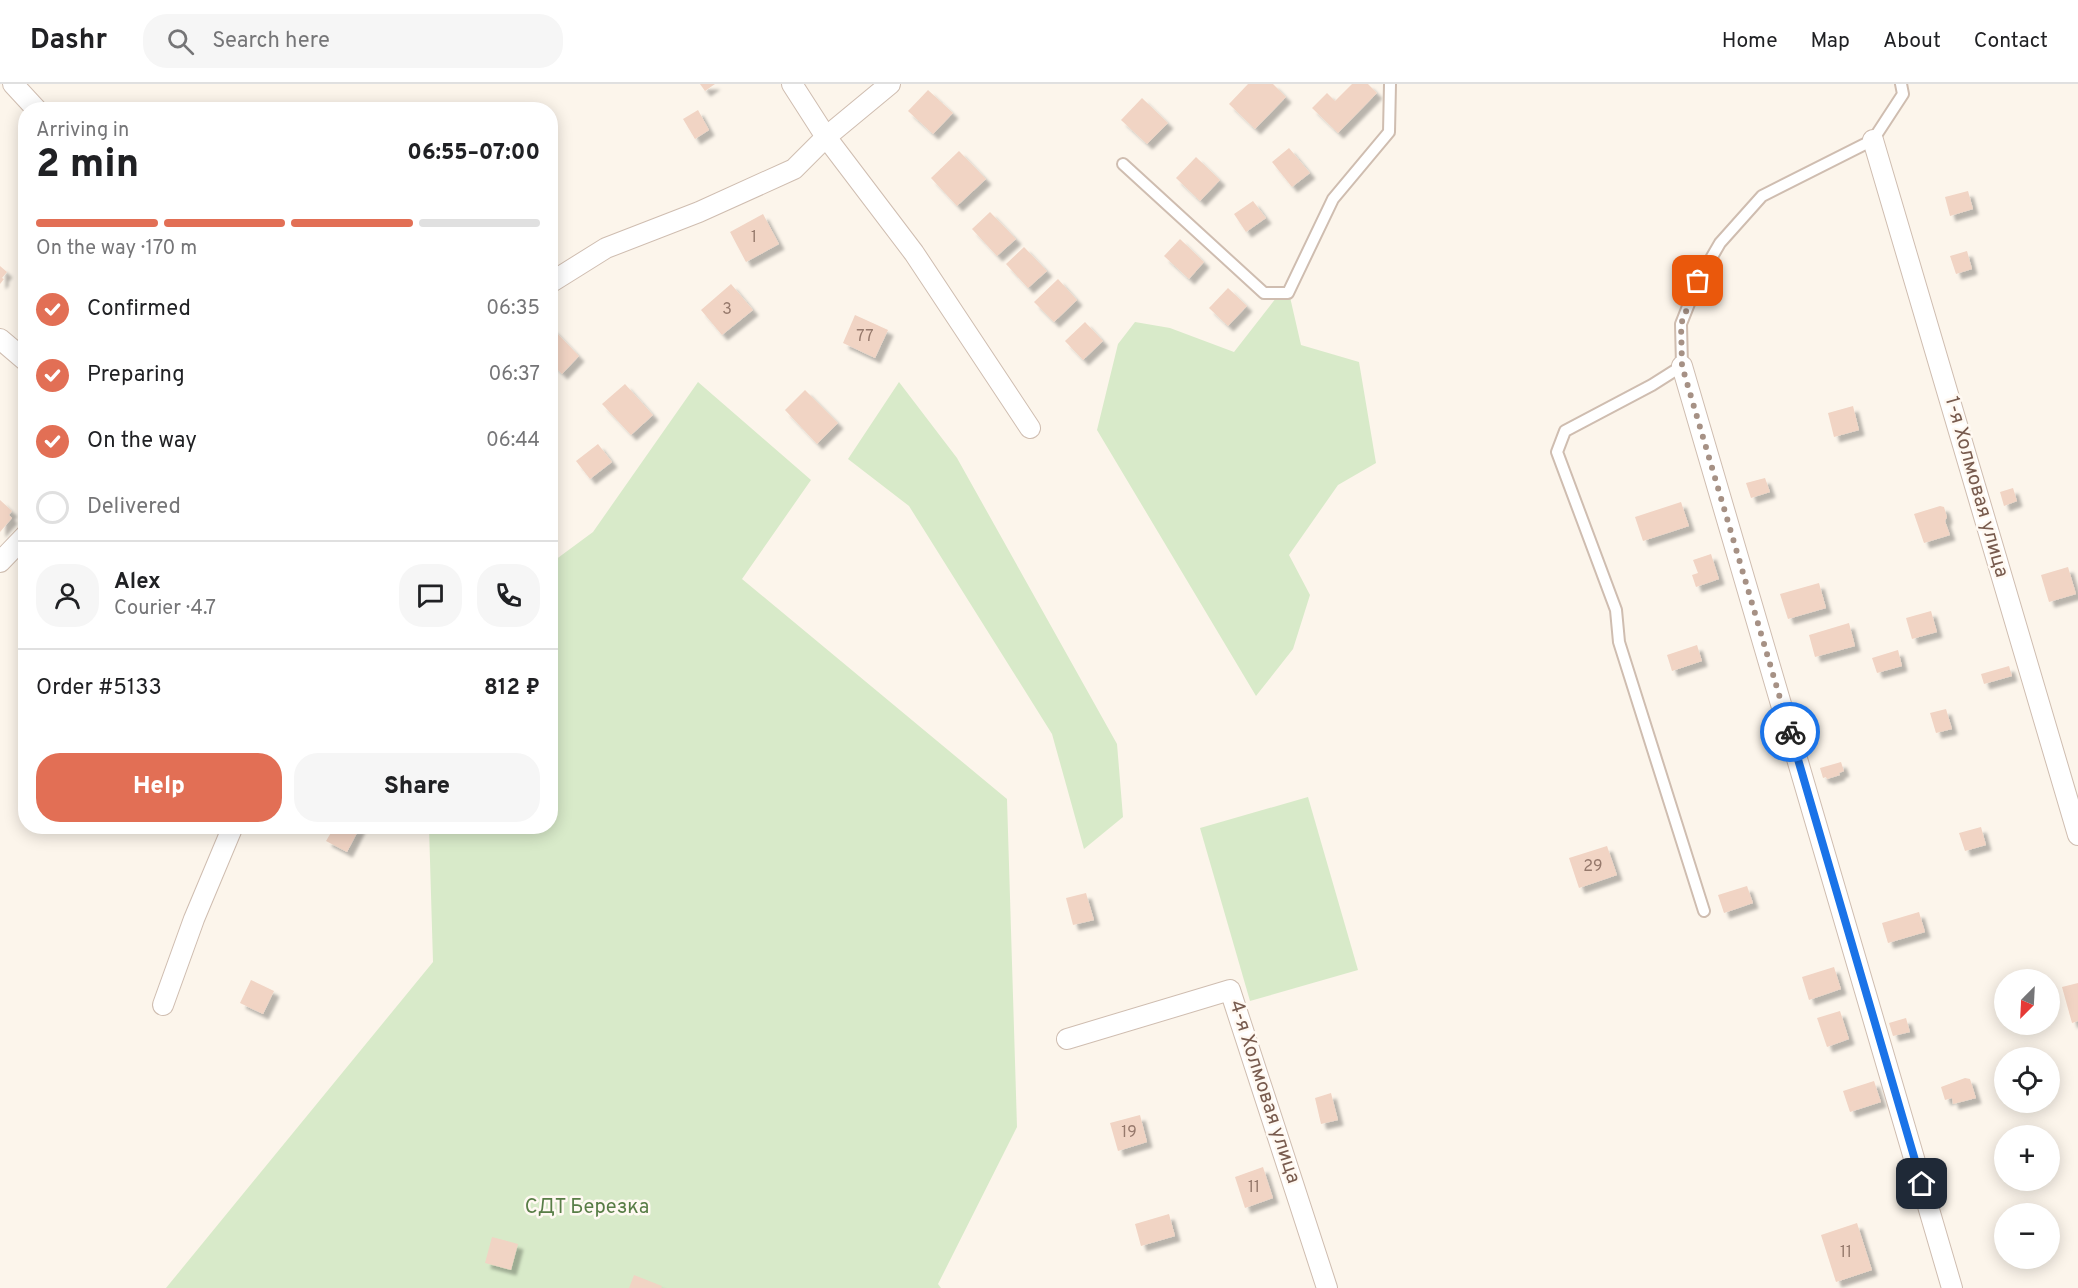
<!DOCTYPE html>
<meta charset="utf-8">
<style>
body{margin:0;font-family:Overpass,sans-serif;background:#f6f6f6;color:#202124;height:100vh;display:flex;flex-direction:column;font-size:22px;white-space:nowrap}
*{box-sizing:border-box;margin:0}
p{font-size:20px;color:#757577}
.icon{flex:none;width:33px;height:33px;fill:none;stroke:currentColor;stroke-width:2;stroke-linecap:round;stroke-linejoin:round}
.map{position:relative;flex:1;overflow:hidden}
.details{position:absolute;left:18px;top:18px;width:540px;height:732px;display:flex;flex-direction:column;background:#fff;border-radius:24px;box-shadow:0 3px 15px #0003}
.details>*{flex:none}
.needle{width:39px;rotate:204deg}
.controls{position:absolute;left:1994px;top:885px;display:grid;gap:12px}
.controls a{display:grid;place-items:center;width:66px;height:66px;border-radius:50%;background:#fff;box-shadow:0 3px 15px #0003;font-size:30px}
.pin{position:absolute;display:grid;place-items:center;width:51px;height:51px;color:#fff;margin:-26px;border-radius:12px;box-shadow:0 3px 9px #0006}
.courier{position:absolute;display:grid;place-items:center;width:60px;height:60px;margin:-30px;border:4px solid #1a73e8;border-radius:50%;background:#fff;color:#222;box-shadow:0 2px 8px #0007}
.head em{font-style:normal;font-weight:800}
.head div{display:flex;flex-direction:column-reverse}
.head{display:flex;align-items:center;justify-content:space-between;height:102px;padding:0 18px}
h1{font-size:39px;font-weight:800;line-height:45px}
.bar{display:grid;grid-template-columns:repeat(4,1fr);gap:9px 6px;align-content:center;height:72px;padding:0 18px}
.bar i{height:8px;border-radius:4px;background:#e0e0e0}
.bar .active{background:#e26f55}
.bar p{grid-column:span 4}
.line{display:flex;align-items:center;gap:15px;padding:0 18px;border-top:2px solid #e0e0e0}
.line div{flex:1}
.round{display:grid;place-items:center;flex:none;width:63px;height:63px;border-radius:24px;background:#f6f6f6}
ol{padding:0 18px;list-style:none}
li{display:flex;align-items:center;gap:18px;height:66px}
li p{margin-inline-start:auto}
li .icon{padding:6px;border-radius:50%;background:#e26f55;color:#fff;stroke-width:4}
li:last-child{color:#757577}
li i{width:33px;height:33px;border:3px solid #e0e0e0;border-radius:50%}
.button{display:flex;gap:12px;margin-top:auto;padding:12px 18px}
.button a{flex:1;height:69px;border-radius:24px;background:#e26f55;color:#fff;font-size:24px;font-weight:800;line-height:69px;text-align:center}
.button a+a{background:#f6f6f6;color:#202124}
header{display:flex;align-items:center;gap:36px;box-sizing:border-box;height:84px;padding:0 30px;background:#fff;border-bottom:2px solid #e0e0e0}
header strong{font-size:28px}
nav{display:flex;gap:33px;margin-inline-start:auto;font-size:21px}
.search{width:420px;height:54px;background:#f6f6f6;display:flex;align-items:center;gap:15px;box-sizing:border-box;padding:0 21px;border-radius:24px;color:#757577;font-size:22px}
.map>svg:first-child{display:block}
</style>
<header>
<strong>Dashr</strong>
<div class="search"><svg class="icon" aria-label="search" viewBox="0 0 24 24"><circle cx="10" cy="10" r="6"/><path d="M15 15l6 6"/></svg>Search here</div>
<nav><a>Home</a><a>Map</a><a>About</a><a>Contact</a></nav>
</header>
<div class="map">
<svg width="2078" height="1204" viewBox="0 0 2078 1204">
<defs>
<filter id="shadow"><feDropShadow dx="5.5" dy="5.5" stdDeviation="1.5" flood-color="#0004"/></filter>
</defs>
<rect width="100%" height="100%" fill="#fcf5eb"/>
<g fill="#d8eac9">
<polygon points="1287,200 1301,261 1359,278 1376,379 1338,401 1289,471 1310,511 1293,565 1256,612 1097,346 1118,260 1135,238 1170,244 1234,268"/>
<polygon points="698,298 811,396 742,495 1007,715 1017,1043 938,1200 941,1204 166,1204 433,878 429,743 550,742 551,479 593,448"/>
<polygon points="899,298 957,374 1117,660 1123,733 1084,765 1052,650 909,422 848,375"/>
<polygon points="1308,713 1358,886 1250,917 1200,744"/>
</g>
<g fill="#f1d4c4" filter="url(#shadow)">
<polygon points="700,0 715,0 705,7"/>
<polygon points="1248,0 1273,0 1286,13 1255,45 1229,20"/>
<polygon points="1352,0 1368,0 1377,9 1338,49 1312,24 1327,9 1335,17"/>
<polygon points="928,6 953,29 933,50 908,27"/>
<polygon points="1142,14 1168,39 1147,60 1121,36"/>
<polygon points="698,26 709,46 695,55 683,35"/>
<polygon points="1289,64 1310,89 1292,103 1272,78"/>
<polygon points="959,67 986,95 957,122 931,94"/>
<polygon points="1196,73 1220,96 1200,117 1176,94"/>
<polygon points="1968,107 1973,125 1950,132 1945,113"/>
<polygon points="1253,117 1266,134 1246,148 1234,130"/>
<polygon points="990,128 1016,155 997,172 972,145"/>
<polygon points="763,130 779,160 746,178 730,148"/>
<polygon points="1180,155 1204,178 1189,195 1164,172"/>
<polygon points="1024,163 1047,187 1028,204 1006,180"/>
<polygon points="1967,167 1972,185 1956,190 1950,172"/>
<polygon points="0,182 7,188 2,194 4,195 0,200"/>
<polygon points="1058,195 1077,216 1054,238 1034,218"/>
<polygon points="731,200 753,226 722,251 701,226"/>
<polygon points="1228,204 1247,222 1228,242 1209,224"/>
<polygon points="855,231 888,246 875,274 843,259"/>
<polygon points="1085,238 1103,257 1083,276 1065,257"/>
<polygon points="552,244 579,272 562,290 550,278 550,246"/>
<polygon points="625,300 653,331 631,351 602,320"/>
<polygon points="805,306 838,339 817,360 785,326"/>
<polygon points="1853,322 1859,346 1834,353 1828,329"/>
<polygon points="598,360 612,378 590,395 576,377"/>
<polygon points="1765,394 1770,408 1751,414 1746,399"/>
<polygon points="2013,404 2017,417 2004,422 2000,408"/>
<polygon points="0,416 12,427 9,431 12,434 0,448"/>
<polygon points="1681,418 1689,442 1643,457 1635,433"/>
<polygon points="1940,422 1944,423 1947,433 1945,437 1950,451 1924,459 1914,430"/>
<polygon points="1711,470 1719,495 1696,503 1692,491 1698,489 1693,476"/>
<polygon points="2068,483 2076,510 2049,518 2041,491"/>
<polygon points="1819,499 1826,524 1788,535 1780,510"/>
<polygon points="1931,527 1937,548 1912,555 1906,534"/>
<polygon points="1849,539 1855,562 1815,573 1809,551"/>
<polygon points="1697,561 1702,577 1672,587 1667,571"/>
<polygon points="1898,566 1902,582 1877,589 1872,574"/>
<polygon points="2009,582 2012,592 1984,600 1981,590"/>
<polygon points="1946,625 1952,645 1936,649 1930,629"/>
<polygon points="1841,678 1844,687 1839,689 1840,691 1827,695 1826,693 1823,694 1820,684"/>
<polygon points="335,742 360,743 347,768 326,757"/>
<polygon points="1981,743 1986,761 1965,767 1959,749"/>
<polygon points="1607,762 1617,791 1579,804 1569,774"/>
<polygon points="1747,802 1753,819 1724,829 1718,811"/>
<polygon points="1086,809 1094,836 1073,841 1066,814"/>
<polygon points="1919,828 1925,848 1888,859 1882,839"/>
<polygon points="1834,883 1841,905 1809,916 1802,893"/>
<polygon points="251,896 274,907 263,930 240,919"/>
<polygon points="2078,899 2078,937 2072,939 2062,903"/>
<polygon points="1840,927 1849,955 1827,963 1817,934"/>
<polygon points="1906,934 1910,948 1893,952 1889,939"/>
<polygon points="1965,994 1970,995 1976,1014 1953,1020 1952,1014 1945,1016 1941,1003"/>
<polygon points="1874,997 1881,1018 1850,1028 1843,1007"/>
<polygon points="1331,1009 1338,1036 1321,1040 1315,1014"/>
<polygon points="1140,1031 1147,1058 1118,1067 1110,1039"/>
<polygon points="1263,1083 1273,1114 1245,1124 1235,1093"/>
<polygon points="1169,1130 1175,1152 1141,1162 1135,1140"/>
<polygon points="1857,1139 1872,1186 1836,1198 1821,1151"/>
<polygon points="492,1153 518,1160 511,1186 485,1179"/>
<polygon points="634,1191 662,1202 661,1204 629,1204"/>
</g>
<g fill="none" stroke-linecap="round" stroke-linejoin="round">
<defs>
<g id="service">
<polyline points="1123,80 1264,209 1288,209 1333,115 1389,48 1390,0"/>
<polyline points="1704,827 1619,558 1616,526 1557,368 1565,347 1652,301 1682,282 1681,240 1698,197 1720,159 1762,112 1873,56 1903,10 1901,0"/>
</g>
<g id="minor">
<polyline points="13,0 37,26"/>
<polyline points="792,0 826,53 914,169 1030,344"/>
<polyline points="1873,56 2078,751"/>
<polyline points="550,199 606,164 699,128 794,85 826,53 890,0"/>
<polyline points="0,255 26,277"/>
<polyline points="1682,282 1952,1204"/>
<polyline points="0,478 26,451"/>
<polyline points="163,921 194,835 233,742"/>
<polyline points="1067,955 1230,906 1327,1204"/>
</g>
</defs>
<use href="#service" stroke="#cfbdb0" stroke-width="14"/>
<use href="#minor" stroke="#cfbdb0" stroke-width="22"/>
<use href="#service" stroke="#fff" stroke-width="10"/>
<use href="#minor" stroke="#fff" stroke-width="20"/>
</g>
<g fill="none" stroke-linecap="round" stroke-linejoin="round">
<polyline stroke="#a69185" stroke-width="6" stroke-dasharray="0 10.8" points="1698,197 1681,240 1682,282 1790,648"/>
<polyline stroke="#1a73e8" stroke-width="8" points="1790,648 1922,1100"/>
</g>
<g text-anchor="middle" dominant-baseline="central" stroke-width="5" stroke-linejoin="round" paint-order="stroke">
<g font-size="16" fill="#96796c">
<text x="754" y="154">1</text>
<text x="727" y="226">3</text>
<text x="865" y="253">77</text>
<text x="1593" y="783">29</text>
<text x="1129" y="1049">19</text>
<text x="1254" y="1104">11</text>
<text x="1846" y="1169">11</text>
</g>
<g font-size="20" fill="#785b4e" stroke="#fff9f2">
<text transform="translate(1976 403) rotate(74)">1-я Холмовая улица</text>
<text transform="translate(1264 1008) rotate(72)">4-я Холмовая улица</text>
</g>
<g font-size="20" fill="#587d46" stroke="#fff9f2">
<text x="587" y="1124">СДТ Березка</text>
</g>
</g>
</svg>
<div class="controls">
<a><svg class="needle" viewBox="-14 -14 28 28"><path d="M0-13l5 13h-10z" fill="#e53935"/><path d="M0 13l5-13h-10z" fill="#757577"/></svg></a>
<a><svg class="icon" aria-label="locate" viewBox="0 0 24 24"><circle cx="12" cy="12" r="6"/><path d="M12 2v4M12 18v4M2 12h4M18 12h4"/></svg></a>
<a>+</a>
<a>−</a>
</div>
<div class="pin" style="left:1698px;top:197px;background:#ea580c"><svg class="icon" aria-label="bag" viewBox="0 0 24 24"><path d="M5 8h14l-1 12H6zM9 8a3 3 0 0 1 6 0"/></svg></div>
<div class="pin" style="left:1922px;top:1100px;background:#1f2937"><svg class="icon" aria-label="home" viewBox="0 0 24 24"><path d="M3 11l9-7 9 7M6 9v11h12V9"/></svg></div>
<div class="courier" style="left:1790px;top:648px"><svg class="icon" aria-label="bike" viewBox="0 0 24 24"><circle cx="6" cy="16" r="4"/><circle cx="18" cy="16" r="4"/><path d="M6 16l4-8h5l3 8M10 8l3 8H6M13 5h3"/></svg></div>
<section class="details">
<div class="head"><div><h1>2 min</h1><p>Arriving in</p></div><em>06:55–07:00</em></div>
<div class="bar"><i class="active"></i><i class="active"></i><i class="active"></i><i></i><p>On the way · 170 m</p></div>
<ol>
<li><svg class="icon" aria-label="check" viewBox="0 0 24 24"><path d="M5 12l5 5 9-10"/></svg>Confirmed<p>06:35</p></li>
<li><svg class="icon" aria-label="check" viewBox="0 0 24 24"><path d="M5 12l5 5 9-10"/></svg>Preparing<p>06:37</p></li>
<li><svg class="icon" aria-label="check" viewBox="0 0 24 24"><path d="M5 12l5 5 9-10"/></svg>On the way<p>06:44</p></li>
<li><i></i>Delivered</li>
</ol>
<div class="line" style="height:108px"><a class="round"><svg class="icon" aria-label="person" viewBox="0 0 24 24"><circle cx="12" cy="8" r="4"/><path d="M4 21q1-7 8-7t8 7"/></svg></a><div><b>Alex</b><p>Courier · 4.7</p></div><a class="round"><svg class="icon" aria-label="chat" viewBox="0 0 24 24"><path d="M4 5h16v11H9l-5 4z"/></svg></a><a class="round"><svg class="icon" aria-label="phone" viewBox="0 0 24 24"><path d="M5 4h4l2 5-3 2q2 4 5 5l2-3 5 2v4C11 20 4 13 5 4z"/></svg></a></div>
<div class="line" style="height:78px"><div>Order #5133</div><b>812 ₽</b></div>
<div class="button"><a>Help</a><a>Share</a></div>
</section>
</div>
